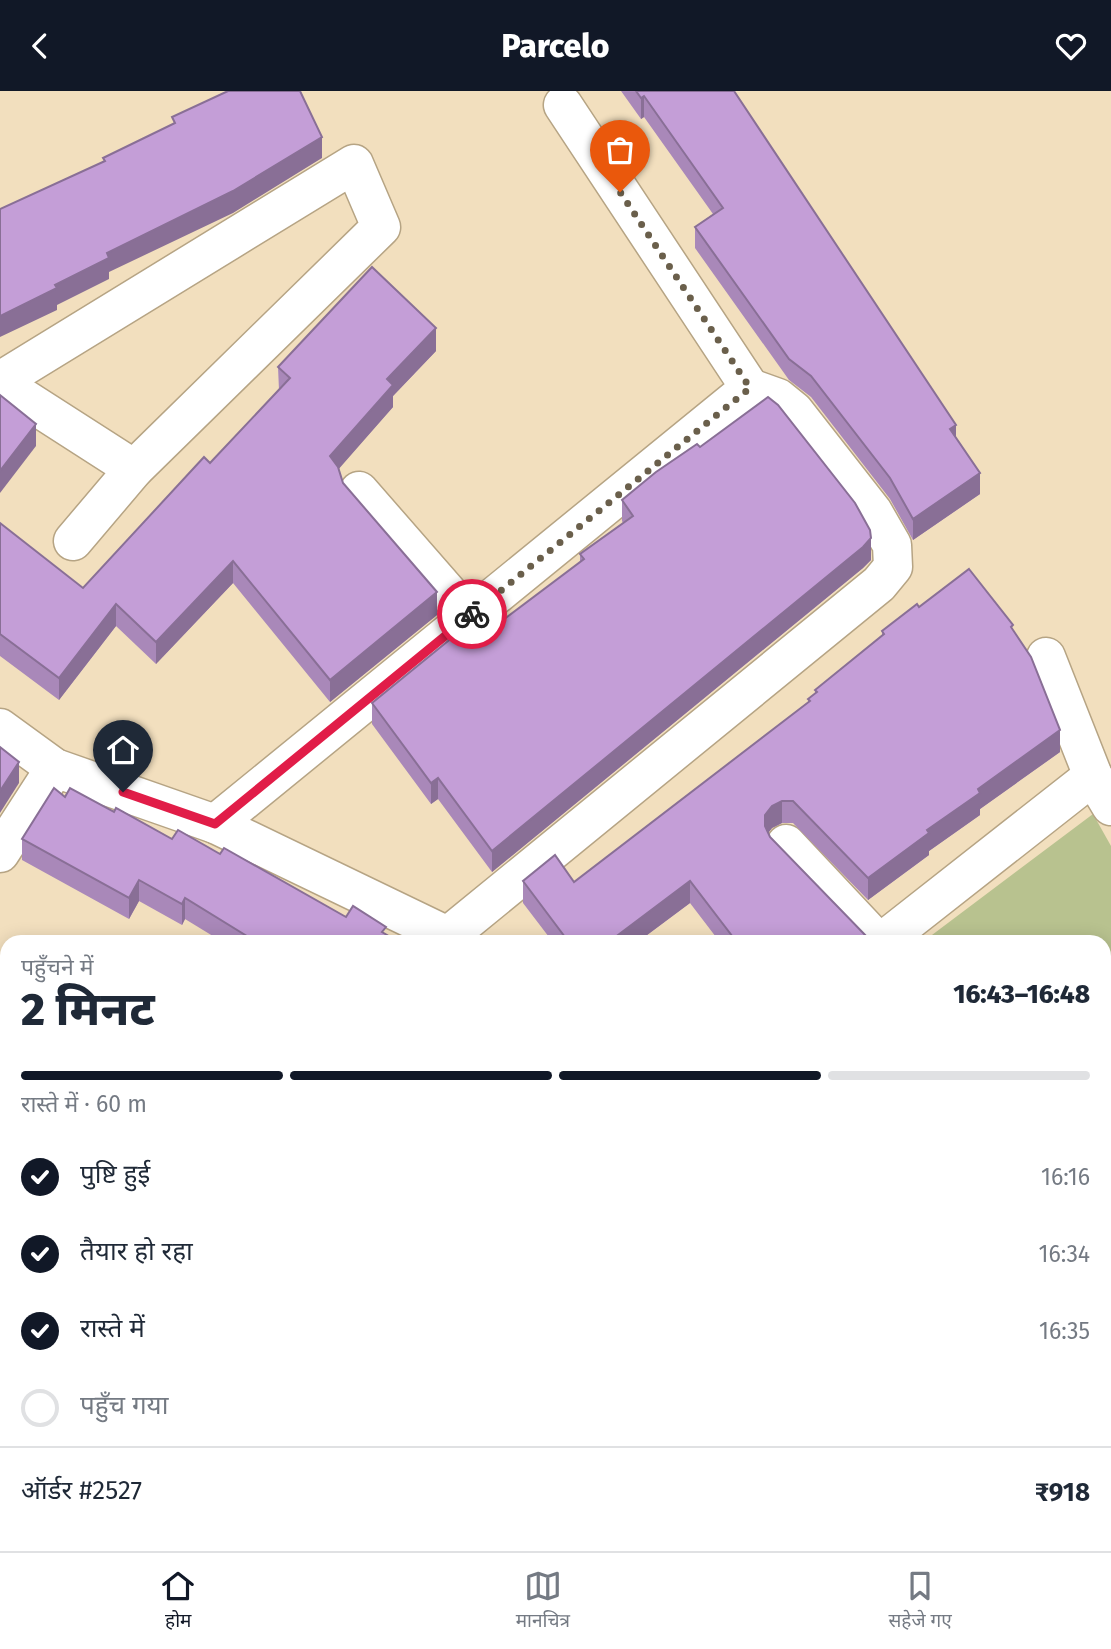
<!DOCTYPE html>
<html lang="hi">
<meta charset="utf-8">
<style>
body{margin:0;font-family:"Fira Sans","Noto Sans Devanagari",sans-serif;background:#f6f6f7;color:#1f2937;height:100vh;display:flex;flex-direction:column;font-size:26px;white-space:nowrap}
*{box-sizing:border-box;margin:0}
p{font-size:23px;color:#747a83}
.icon{flex:none;width:38px;height:38px;fill:none;stroke:currentColor;stroke-width:2;stroke-linecap:round;stroke-linejoin:round}
.map{position:relative;flex:1;overflow:hidden}
.details{position:absolute;left:0px;top:844px;width:1111px;height:618px;display:flex;flex-direction:column;background:#fff;border-radius:21px 21px 0 0;box-shadow:0 4px 18px #0003}
.details>*{flex:none}
.pin{position:absolute;display:grid;place-items:center;width:60px;height:60px;color:#fff;margin:-72px -30px;border-radius:50% 50% 50% 0;rotate:-45deg;box-shadow:0 0 7px #0007}
.pin .icon{rotate:45deg}
.courier{position:absolute;display:grid;place-items:center;width:70px;height:70px;margin:-35px;border:5px solid #e11d48;border-radius:50%;background:#fff;color:#222;box-shadow:0 2px 9px #0007}
.summary em{font-style:normal;font-weight:800}
.summary div{display:flex;flex-direction:column-reverse}
.summary{display:flex;align-items:center;justify-content:space-between;height:119px;padding:0 21px}
h1{font-size:46px;font-weight:800;line-height:52px}
.bar{display:grid;grid-template-columns:repeat(4,1fr);gap:10px 7px;align-content:center;height:84px;padding:0 21px}
.bar i{height:9px;border-radius:5px;background:#e0e1e3}
.bar .on{background:#111827}
.bar p{grid-column:span 4}
.line{display:flex;align-items:center;gap:18px;padding:0 21px;border-top:2px solid #e0e1e3}
.line div{flex:1}
ol{padding:0 21px;list-style:none}
li{display:flex;align-items:center;gap:21px;height:77px}
li p{margin-inline-start:auto}
li .icon{padding:7px;border-radius:50%;background:#111827;color:#fff;stroke-width:4}
li:last-child{color:#747a83}
li i{width:38px;height:38px;border:4px solid #e0e1e3;border-radius:50%}
header{display:flex;justify-content:space-between;align-items:center;height:91px;padding:0 21px;background:#111827;color:#fff;font-size:32px;font-weight:800}
.menu{display:flex;justify-content:space-around;align-items:center;height:98px;border-top:2px solid #e0e1e3;background:#fff;font-size:19px;color:#747a83}
.menu a{display:grid;justify-items:center;gap:4px}
.menu .on{color:#111827}
.map>svg:first-child{display:block}
</style>
<header><svg class="icon" aria-label="back" viewBox="0 0 24 24"><path d="M15 5l-7 7 7 7"/></svg>Parcelo<svg class="icon" aria-label="heart" viewBox="0 0 24 24"><path d="M12 20l-8-8c-3-5 5-10 8-4 3-6 11-1 8 4z"/></svg></header>
<div class="map">
<svg width="1111" height="1460" viewBox="0 0 1111 1460">
<rect width="100%" height="100%" fill="#f2dfbe"/>
<polygon fill="#b8c28f" points="1093,723 1111,755 1111,1072 1104,1064 1104,850 924,850"/>
<g fill="none" stroke-linecap="round" stroke-linejoin="round">
<defs>
<g id="minor">
<polyline points="0,290 354,73 381,136 134,378 73,450"/>
<polyline points="0,292 134,378"/>
<polyline points="359,400 469,526"/>
<polyline points="1046,566 1093,685 1111,715"/>
<polyline points="215,733 750,297 563,14"/>
<polyline points="786,753 877,850"/>
<polyline points="0,762 55,677"/>
<polyline points="448,845 879,493 893,476 892,454 873,421 794,320 778,307 750,297"/>
<polyline points="883,850 1093,685"/>
<polyline points="0,947 7,950"/>
<polyline points="1104,1119 1111,1127"/>
<polyline points="0,1131 7,1119"/>
<polyline points="1104,1233 1111,1229"/>
<polyline points="728,1460 737,1454"/>
</g>
<g id="tertiary">
<polyline points="0,637 55,677 215,733 458,850"/>
<polyline points="1053,1454 1061,1460"/>
</g>
</defs>
<use href="#minor" stroke="#b6a484" stroke-width="41"/>
<use href="#tertiary" stroke="#b6a484" stroke-width="41"/>
<use href="#minor" stroke="#fff" stroke-width="38"/>
<use href="#tertiary" stroke="#fff" stroke-width="38"/>
</g>
<g fill="#a988b9">
<polygon points="621,0 734,0 956,348 980,403 913,449 890,408 811,306 789,289 695,157 695,136 713,123 644,26 641,28"/>
<polygon points="436,260 393,305 393,316 338,378 343,392 437,524 330,611 233,492 156,573 116,535 59,609 0,565 0,432 83,497 210,372 279,299 278,276"/>
<polygon points="700,356 871,469 863,477 492,781 438,708 431,713 372,633 372,612 475,550 580,471 580,463 623,432 622,430 622,409"/>
<polygon points="919,516 1013,540 1060,661 980,718 980,724 929,760 929,764 868,809 793,732 782,732 772,737 768,742 770,746 871,850 719,850 690,812 639,850 552,850 523,812 523,790 574,791 808,611 808,608 815,603 815,599 882,545 882,540"/>
<polygon points="65,706 114,721 172,748 220,763 346,826 386,843 397,850 221,850 185,828 182,834 139,810 129,828 22,769 22,748"/>
<polygon points="0,954 7,956 1,1097 0,1097"/>
<polygon points="1111,1266 1111,1368 1104,1358 1104,1271"/>
<polygon points="898,1454 988,1454 988,1455 980,1460 902,1460"/>
</g>
<g fill="#896f96">
<polygon points="644,5 644,26 641,28 641,7"/>
<polygon points="322,46 322,67 233,122 109,181 109,188 57,214 57,219 0,246 0,225 55,194 107,162"/>
<polygon points="436,237 436,260 393,305 393,316 330,388 330,365 387,288"/>
<polygon points="36,333 36,355 0,402 0,380"/>
<polygon points="956,334 956,355 950,338"/>
<polygon points="980,382 980,403 913,449 913,428"/>
<polygon points="871,447 871,469 863,477 492,781 492,760"/>
<polygon points="233,470 233,492 156,573 156,551"/>
<polygon points="437,501 437,524 330,611 330,589"/>
<polygon points="116,513 116,535 59,609 59,587"/>
<polygon points="1060,639 1060,661 980,718 980,724 929,760 929,764 868,809 868,787 978,698"/>
<polygon points="19,671 19,692 0,722 0,700"/>
<polygon points="438,687 438,708 431,713 431,692"/>
<polygon points="782,710 782,732 772,737 765,746 765,757 765,724 772,715"/>
<polygon points="139,789 139,810 129,828 129,807"/>
<polygon points="690,790 690,812 639,850 610,850"/>
<polygon points="185,807 185,828 182,834 182,813"/>
<polygon points="7,1070 7,1085 1,1097 1,1082"/>
<polygon points="1107,1149 1107,1171 1104,1174 1104,1152"/>
<polygon points="45,1454 47,1454 47,1460 36,1460"/>
<polygon points="957,1454 988,1454 988,1455 980,1460 948,1460"/>
</g>
<g fill="#c49ed7" stroke="#896f96" stroke-width="2">
<polygon points="228,0 300,0 322,46 233,100 107,162 109,167 55,194 57,197 0,225 0,118 105,70 103,67 175,32 172,26"/>
<polygon points="636,0 734,0 956,334 950,338 980,382 913,428 890,387 811,285 789,268 695,136 723,117 644,5 641,7"/>
<polygon points="372,176 436,237 387,288 393,294 330,365 338,376 343,392 437,501 330,589 233,470 156,551 116,513 59,587 0,543 0,432 83,497 204,366 210,372 290,287 278,276"/>
<polygon points="0,304 36,333 0,380"/>
<polygon points="768,306 778,314 855,412 870,439 871,447 863,456 492,760 438,687 431,692 372,612 464,537 475,550 584,468 580,463 633,425 622,409 656,381 697,353 700,356"/>
<polygon points="969,478 1013,534 1011,536 1031,566 1060,639 978,698 980,702 927,739 929,742 868,787 793,710 782,710 772,715 765,724 765,735 770,746 871,850 736,850 690,790 610,850 568,850 523,790 555,764 574,791 810,610 808,608 817,601 815,599 884,543 882,540 917,513 919,516"/>
<polygon points="0,656 19,671 0,700"/>
<polygon points="54,697 65,706 70,697 114,721 116,717 172,748 178,739 220,763 224,757 346,826 353,815 386,836 382,841 397,850 255,850 185,807 182,813 139,789 129,807 22,748"/>
<polygon points="0,954 7,956 7,1070 1,1082 0,1082"/>
<polygon points="1111,1266 1111,1341 1104,1331 1104,1271"/>
<polygon points="7,1303 7,1454 45,1454 36,1460 0,1460 0,1308"/>
<polygon points="47,1454 131,1454 135,1460 51,1460"/>
<polygon points="413,1454 501,1454 504,1460 403,1460"/>
<polygon points="912,1454 957,1454 948,1460 915,1460"/>
</g>
<g fill="none" stroke-linecap="round" stroke-linejoin="round">
<polyline stroke="#6a5f4b" stroke-width="7" stroke-dasharray="0 12.6" points="472,523 750,297 620,101"/>
<polyline stroke="#e11d48" stroke-width="9" points="123,701 215,733 472,523"/>
</g>
</svg>
<div class="pin" style="left:620px;top:101px;background:#ea580c"><svg class="icon" aria-label="bag" viewBox="0 0 24 24"><path d="M5 8h14l-1 12H6zM9 8a3 3 0 0 1 6 0"/></svg></div>
<div class="pin" style="left:123px;top:701px;background:#1f2937"><svg class="icon" aria-label="home" viewBox="0 0 24 24"><path d="M3 11l9-7 9 7M6 9v11h12V9"/></svg></div>
<div class="courier" style="left:472px;top:523px"><svg class="icon" aria-label="bike" viewBox="0 0 24 24"><circle cx="6" cy="16" r="4"/><circle cx="18" cy="16" r="4"/><path d="M6 16l4-8h5l3 8M10 8l3 8H6M13 5h3"/></svg></div>
<section class="details">
<div class="summary"><div><h1>2 मिनट</h1><p>पहुँचने में</p></div><em>16:43–16:48</em></div>
<div class="bar"><i class="on"></i><i class="on"></i><i class="on"></i><i></i><p>रास्ते में · 60 m</p></div>
<ol>
<li><svg class="icon" aria-label="check" viewBox="0 0 24 24"><path d="M5 12l5 5 9-10"/></svg>पुष्टि हुई<p>16:16</p></li>
<li><svg class="icon" aria-label="check" viewBox="0 0 24 24"><path d="M5 12l5 5 9-10"/></svg>तैयार हो रहा<p>16:34</p></li>
<li><svg class="icon" aria-label="check" viewBox="0 0 24 24"><path d="M5 12l5 5 9-10"/></svg>रास्ते में<p>16:35</p></li>
<li><i></i>पहुँच गया</li>
</ol>
<div class="line" style="height:91px"><div>ऑर्डर #2527</div><b>₹918</b></div>
</section>
</div>
<nav class="menu">
<a class="on"><svg class="icon" aria-label="home" viewBox="0 0 24 24"><path d="M3 11l9-7 9 7M6 9v11h12V9"/></svg>होम</a>
<a><svg class="icon" aria-label="map" viewBox="0 0 24 24"><path d="M3 6l6-2 6 2 6-2v14l-6 2-6-2-6 2zM9 4v14M15 6v14"/></svg>मानचित्र</a>
<a><svg class="icon" aria-label="saved" viewBox="0 0 24 24"><path d="M7 4h10v16l-5-4-5 4z"/></svg>सहेजे गए</a>
</nav>
